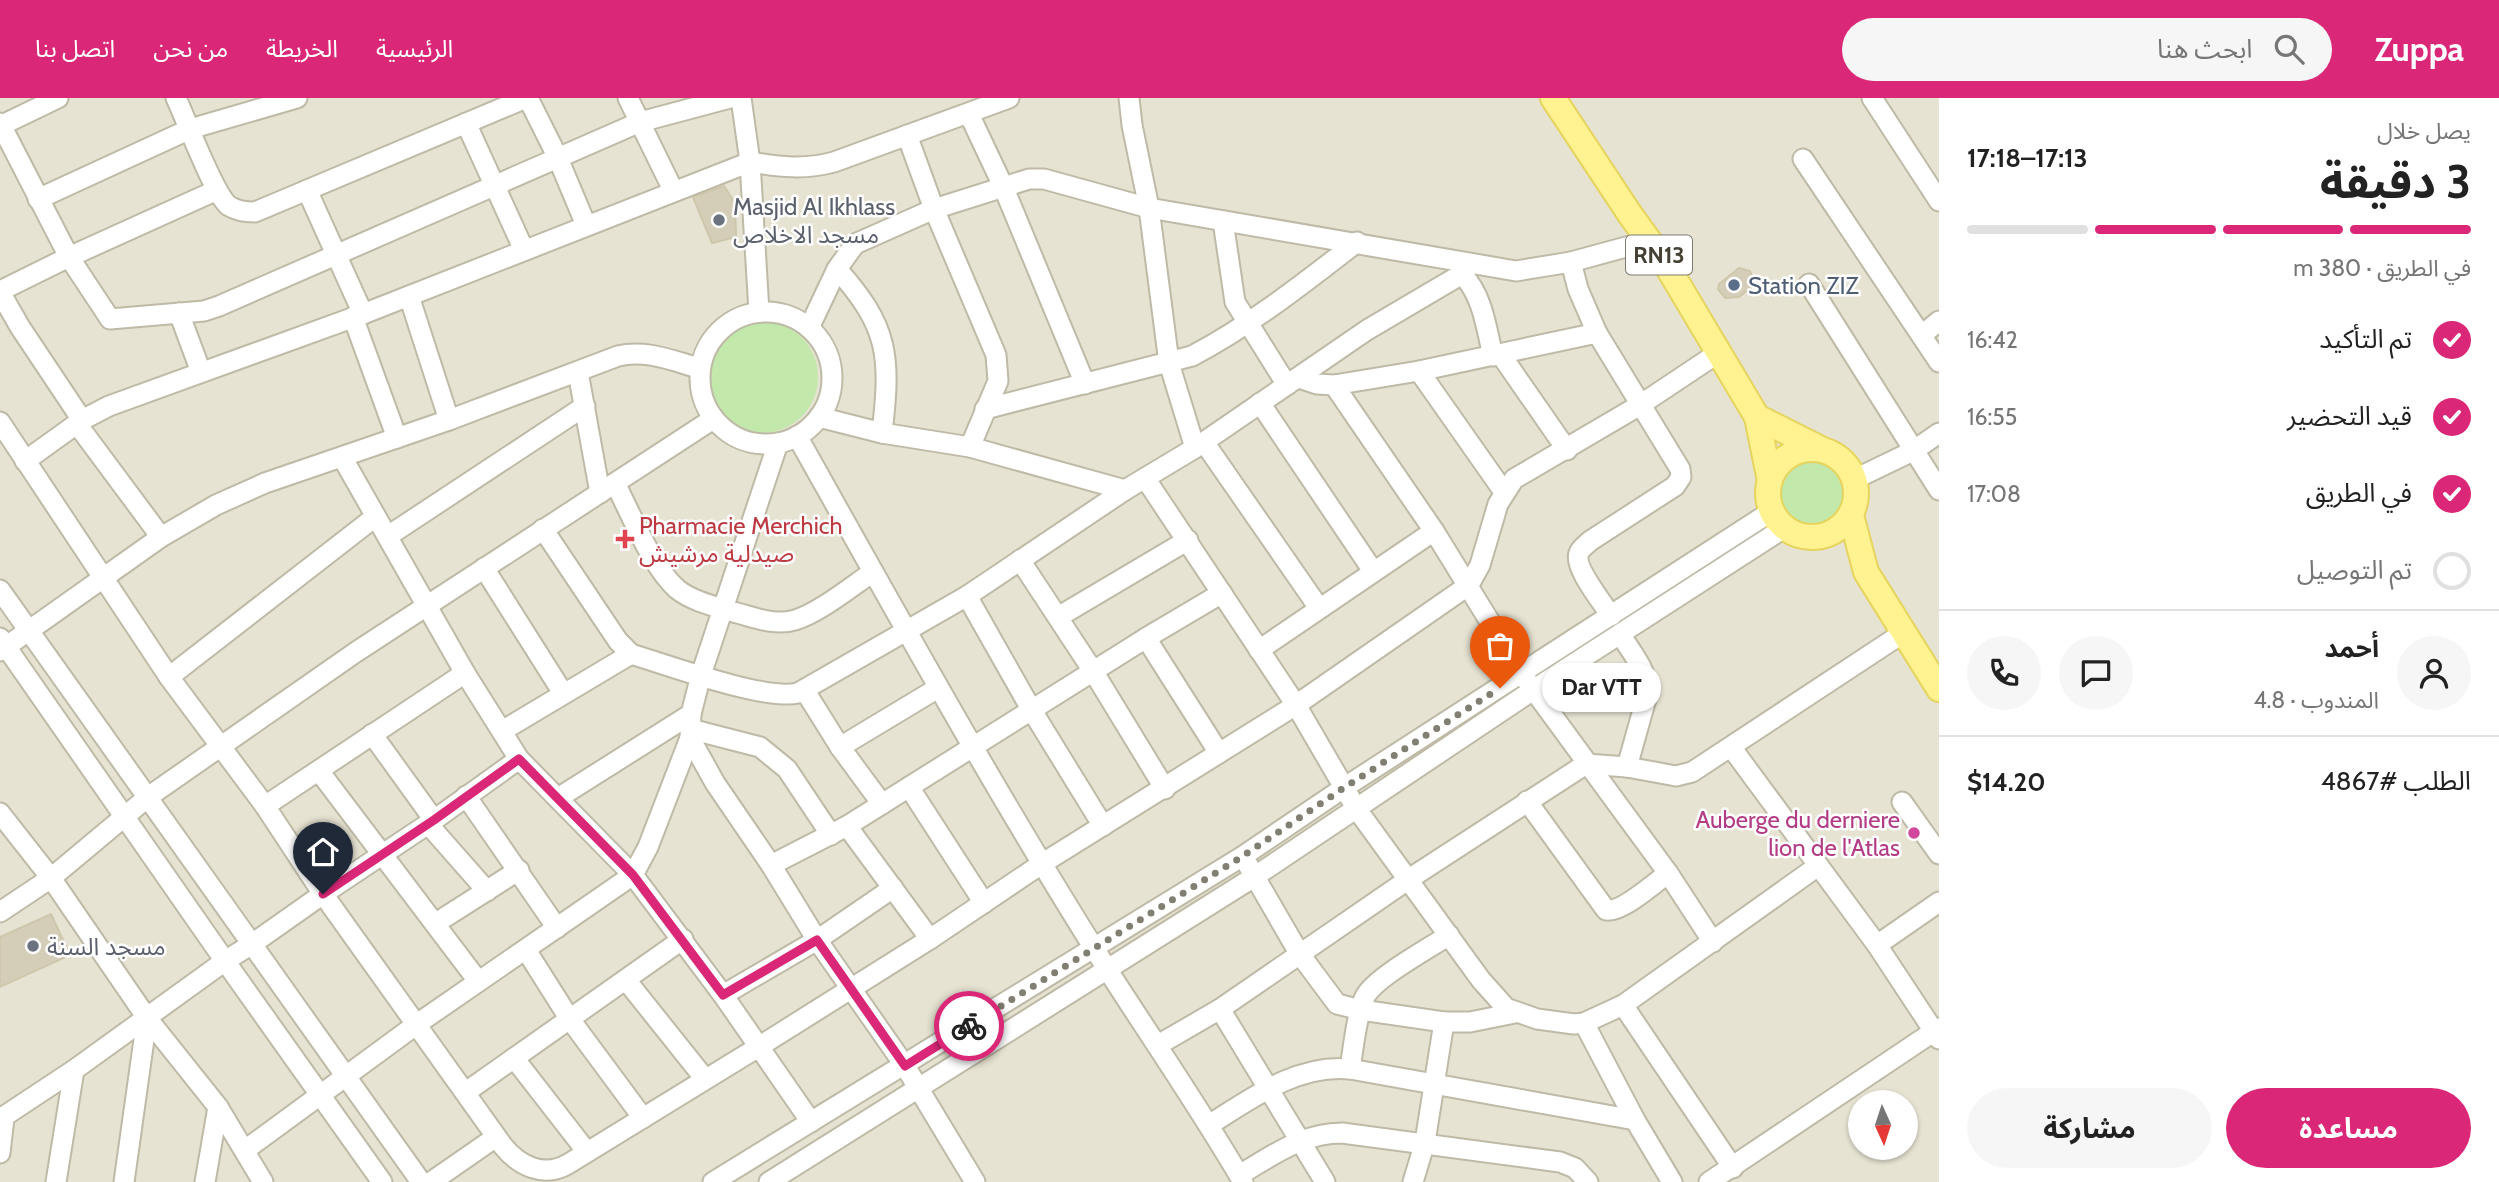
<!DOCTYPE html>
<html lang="ar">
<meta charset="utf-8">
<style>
body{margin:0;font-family:Cabin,"Noto Sans Arabic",sans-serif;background:#f6f6f6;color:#222;direction:rtl;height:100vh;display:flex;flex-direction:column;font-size:26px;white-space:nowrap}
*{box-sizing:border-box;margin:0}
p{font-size:23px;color:#767676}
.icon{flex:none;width:38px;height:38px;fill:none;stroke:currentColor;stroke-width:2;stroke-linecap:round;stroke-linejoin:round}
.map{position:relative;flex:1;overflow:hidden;direction:ltr}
.details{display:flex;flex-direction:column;background:#fff;width:560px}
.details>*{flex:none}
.needle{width:46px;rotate:177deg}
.controls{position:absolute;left:1848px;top:992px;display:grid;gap:14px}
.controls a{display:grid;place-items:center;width:70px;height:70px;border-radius:50%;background:#fff;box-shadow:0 2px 5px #0004;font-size:35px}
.pin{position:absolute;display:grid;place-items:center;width:60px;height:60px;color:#fff;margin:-72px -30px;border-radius:50% 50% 50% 0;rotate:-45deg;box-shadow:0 0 7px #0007}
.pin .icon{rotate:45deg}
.courier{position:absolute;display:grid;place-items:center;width:70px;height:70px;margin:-35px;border:5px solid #db2777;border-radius:50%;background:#fff;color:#222;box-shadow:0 2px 9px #0007}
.bubble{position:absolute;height:49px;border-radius:24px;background:#fff;box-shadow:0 2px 5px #0004;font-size:23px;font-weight:700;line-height:49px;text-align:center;direction:rtl}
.headline em{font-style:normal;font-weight:700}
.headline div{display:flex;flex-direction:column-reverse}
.headline{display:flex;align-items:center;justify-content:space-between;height:119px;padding:0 28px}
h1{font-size:46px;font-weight:700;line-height:52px}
.bar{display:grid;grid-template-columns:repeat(4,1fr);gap:10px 7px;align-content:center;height:84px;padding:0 28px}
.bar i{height:9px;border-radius:5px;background:#e0e0e0}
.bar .active{background:#db2777}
.bar p{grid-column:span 4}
.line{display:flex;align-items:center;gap:18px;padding:0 28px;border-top:2px solid #e0e0e0}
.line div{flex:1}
.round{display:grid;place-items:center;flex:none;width:74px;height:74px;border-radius:37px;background:#f6f6f6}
ol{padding:0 28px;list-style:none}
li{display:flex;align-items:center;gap:21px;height:77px}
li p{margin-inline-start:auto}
li .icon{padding:7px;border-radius:50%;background:#db2777;color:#fff;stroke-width:4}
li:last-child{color:#767676}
li i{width:38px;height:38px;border:4px solid #e0e0e0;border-radius:50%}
.action{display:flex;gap:14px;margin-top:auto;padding:14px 28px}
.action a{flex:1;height:80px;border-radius:42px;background:#db2777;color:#fff;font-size:28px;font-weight:700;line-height:80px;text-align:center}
.action a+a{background:#f6f6f6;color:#222}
header{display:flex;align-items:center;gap:42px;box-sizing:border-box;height:98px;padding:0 35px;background:#db2777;color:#fff}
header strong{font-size:33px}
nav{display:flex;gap:38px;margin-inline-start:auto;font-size:24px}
.search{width:490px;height:63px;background:#f6f6f6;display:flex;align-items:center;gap:18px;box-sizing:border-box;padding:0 24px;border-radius:38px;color:#767676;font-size:26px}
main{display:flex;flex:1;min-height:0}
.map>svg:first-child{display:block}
</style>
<header>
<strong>Zuppa</strong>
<div class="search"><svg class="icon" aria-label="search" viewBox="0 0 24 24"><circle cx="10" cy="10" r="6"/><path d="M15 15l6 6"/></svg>ابحث هنا</div>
<nav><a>الرئيسية</a><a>الخريطة</a><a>من نحن</a><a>اتصل بنا</a></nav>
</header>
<main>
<section class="details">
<div class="headline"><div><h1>3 دقيقة</h1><p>يصل خلال</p></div><em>17:13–17:18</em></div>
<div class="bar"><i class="active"></i><i class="active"></i><i class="active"></i><i></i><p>في الطريق · 380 m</p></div>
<ol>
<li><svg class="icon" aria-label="check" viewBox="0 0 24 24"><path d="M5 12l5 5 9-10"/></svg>تم التأكيد<p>16:42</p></li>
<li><svg class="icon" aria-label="check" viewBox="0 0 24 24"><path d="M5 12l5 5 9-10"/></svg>قيد التحضير<p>16:55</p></li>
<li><svg class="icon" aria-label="check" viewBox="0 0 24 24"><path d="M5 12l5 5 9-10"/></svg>في الطريق<p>17:08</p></li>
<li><i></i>تم التوصيل</li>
</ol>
<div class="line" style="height:126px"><a class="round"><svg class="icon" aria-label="person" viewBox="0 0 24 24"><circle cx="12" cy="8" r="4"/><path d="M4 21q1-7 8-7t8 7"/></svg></a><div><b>أحمد</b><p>المندوب · 4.8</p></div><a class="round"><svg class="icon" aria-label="chat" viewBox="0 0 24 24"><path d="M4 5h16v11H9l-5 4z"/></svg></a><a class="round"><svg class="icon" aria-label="phone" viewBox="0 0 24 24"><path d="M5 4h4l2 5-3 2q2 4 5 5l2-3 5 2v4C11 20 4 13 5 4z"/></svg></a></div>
<div class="line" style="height:91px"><div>الطلب #4867</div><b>$14.20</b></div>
<div class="action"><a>مساعدة</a><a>مشاركة</a></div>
</section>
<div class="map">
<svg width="1939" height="1084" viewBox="0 0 1939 1084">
<rect width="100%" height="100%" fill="#f2f0e4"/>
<path fill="#e6e3d2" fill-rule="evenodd" d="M0 0H1939V1084H0ZM1860 1004H1906V1050H1860Z"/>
<g fill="#c2e8ab">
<circle cx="762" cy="279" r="56"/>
<circle cx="1811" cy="396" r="39"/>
</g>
<g fill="#d4ceb9" stroke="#cfc7ac" stroke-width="2">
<polygon points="724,88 735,105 736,139 712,145 693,99"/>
<polygon points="1739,170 1750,173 1754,183 1752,189 1739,199 1725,200 1718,191 1719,186"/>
<polygon points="51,816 70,857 0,889 0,839"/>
</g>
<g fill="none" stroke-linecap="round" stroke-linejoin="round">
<defs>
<g id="minor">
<path d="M176 0C186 21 214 97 229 108 237 113 246 114 255 114L526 0"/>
<polyline points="528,0 557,58 586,127"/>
<polyline points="628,0 673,92"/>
<polyline points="741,0 750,64 759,214"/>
<polyline points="1129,0 1132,27 1149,110 1169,265 1195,350"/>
<polyline points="1872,0 1939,103"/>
<polyline points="969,16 1003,88 1085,286"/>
<polyline points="0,25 69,159 110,221 204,213 219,208 640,24 730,0"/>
<polyline points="466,25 524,152"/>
<polyline points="0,28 58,0"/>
<polyline points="907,37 934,111 996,257 998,283 970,349"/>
<polyline points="1803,61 1939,264"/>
<polyline points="307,92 363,216"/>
<polyline points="38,101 190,31 297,0"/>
<polyline points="1223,123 1235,204 1287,287"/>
<path d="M1571 164 1578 191 1597 235 1680 371 1681 379 1675 388 1590 443C1586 447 1581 450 1579 455 1573 469 1603 505 1611 518"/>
<path d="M837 171C889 229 891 258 882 335"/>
<path d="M1462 176C1483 198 1486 229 1493 258"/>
<polyline points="1809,186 1939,392"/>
<polyline points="0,193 69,159 217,92"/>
<polyline points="0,194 20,229 82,322"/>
<polyline points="409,198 449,322"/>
<circle cx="766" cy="280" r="66"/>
<polyline points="179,215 201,274"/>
<polyline points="353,219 397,340"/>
<polyline points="809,230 837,171 855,146 934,111 1029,81 1044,81 1149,110 1516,173 1571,164 1648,143"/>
<polyline points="1922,237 1939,223"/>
<polyline points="1501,257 1567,352"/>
<polyline points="1419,273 1504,394"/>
<polyline points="578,274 600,395"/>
<polyline points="1299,280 1317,286 1334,287 1434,433 1522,576 1668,775 1713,844"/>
<polyline points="1334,287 1419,273 1597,235"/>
<polyline points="1260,305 1373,473"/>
<path d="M985 311 1192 258C1251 227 1304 185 1357 144"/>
<polyline points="819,319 882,335 970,349 1125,392"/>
<path d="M0 324 169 579 265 708 323 796 503 1048C519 1068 544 1080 568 1066L760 948 930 841 1043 765 1296 607 1469 487 1480 467 1498 406 1514 381 1640 307 1718 255"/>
<polyline points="77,326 161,439"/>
<path d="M797 338C898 518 998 699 1109 874 1154 944 1201 1012 1243 1084"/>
<polyline points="1204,344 1319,510"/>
<polyline points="342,359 465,575 519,661 633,777 723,897 811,1024"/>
<path d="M25 363 82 322 109 308 363 216 750 64C780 69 804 72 834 64L1009 0"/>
<polyline points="1145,380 1296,607 1356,710 1481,882 1506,910 1537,921 1574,926 1584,925 1623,907 1818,768"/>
<polyline points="1855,381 1913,353 1939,335"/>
<path d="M615 385C631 416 652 469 677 491 693 504 718 509 737 515 756 520 776 528 795 522 819 515 852 488 873 474"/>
<path d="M543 431 618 543 631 556C667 567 766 603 798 595L967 498 1125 392 1195 350 1367 232 1462 176 1469 167"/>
<polyline points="388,438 585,308"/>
<polyline points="1020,462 1093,573 1165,691"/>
<polyline points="484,470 563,595"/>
<polyline points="0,492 421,1084"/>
<polyline points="967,498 1031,611 1103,728"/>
<polyline points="1058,519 1188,442"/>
<path d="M1620 536C1632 555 1647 572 1648 594L1627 669"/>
<polyline points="0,540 225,863 382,1084"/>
<polyline points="1146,540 1219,655"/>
<polyline points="1259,552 1434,433"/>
<path d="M0 553 161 439 216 407 265 385 449 322 618 258C645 251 673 263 699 270"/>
<polyline points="169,579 375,419"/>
<polyline points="805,593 840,649 882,706"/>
<polyline points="690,631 760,649 787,671 831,737"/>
<polyline points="502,633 631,556"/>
<polyline points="372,636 434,722"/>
<polyline points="690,640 715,685 771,767 817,842 905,968 975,1084"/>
<polyline points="840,649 938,590"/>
<polyline points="1731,649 1877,847 1939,941"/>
<polyline points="319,673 478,883"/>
<polyline points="909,689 984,805"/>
<polyline points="466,698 557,830"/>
<polyline points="558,700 691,616"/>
<path d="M1527 703 1606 812C1621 815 1655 785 1668 775"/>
<polyline points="1902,704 1939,756"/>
<polyline points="265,708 465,575"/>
<polyline points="0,715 51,780 147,920 218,1009 263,1084"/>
<polyline points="428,726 487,793"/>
<polyline points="847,728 930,841"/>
<polyline points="771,767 847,728 1146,540 1222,495"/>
<polyline points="1248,767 1299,855 1337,906 1361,912 1444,924 1470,924 1515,915"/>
<polyline points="0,814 51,780 148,699 356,554 713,321"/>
<polyline points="436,825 519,772"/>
<polyline points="1877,847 1939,804"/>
<polyline points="526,852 569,920 643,1020"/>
<polyline points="626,882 705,981"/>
<polyline points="723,897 817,842 893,790"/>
<polyline points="1623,907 1733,1070"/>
<polyline points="1220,911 1325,1084"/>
<polyline points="1584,925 1635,1022 1672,1084"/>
<polyline points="1158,947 1220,911 1409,781 1586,666 1627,669 1676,678 1692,674 1903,535"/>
<polyline points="514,960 587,1054"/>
<path d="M1350 971C1353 952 1357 912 1366 897 1378 878 1428 851 1449 837"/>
<polyline points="466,994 683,841"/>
<polyline points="0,1021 74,972 225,863 252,846 323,796 434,722 519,661"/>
<path d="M1209 1027C1252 1000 1297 966 1350 971L1635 1022"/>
<polyline points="245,1052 417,926 633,777 648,749 690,640 691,616 701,577 778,345"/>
<polyline points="0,1055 4,1020"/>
<path d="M1239 1077C1272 1058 1302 1035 1342 1035L1560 1064 1575 1070 1588 1084"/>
<polyline points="56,1084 74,972"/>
<polyline points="124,1084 147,920"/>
<polyline points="205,1084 218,1009"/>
<polyline points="431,1084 496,1039"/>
<polyline points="713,1084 1243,758 1345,689 1772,413"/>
<polyline points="769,1084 1254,779 1533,592 1784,430"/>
<polyline points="1413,1084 1425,1044 1444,924"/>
<polyline points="1709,1084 1939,930"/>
</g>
<g id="major">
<polyline points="1553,0 1629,115 1667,168 1757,319 1770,383"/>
<polyline points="1757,319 1823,352"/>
<circle cx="1812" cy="395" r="44"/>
<polyline points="1851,417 1866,474 1939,591"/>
</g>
</defs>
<use href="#minor" stroke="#bebaa6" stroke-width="23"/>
<use href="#major" stroke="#e6d45e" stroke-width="28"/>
<use href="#minor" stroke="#fff" stroke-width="19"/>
<use href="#major" stroke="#fff290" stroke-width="24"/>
</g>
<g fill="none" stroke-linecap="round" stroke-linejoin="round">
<polyline stroke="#817e72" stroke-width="7" stroke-dasharray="0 12.6" points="969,928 1243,758 1345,689 1500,590"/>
<polyline stroke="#db2777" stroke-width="9" points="323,796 434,722 519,661 633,777 723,897 817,842 905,968 969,928"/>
</g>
<g fill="#6b7280" stroke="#fff" stroke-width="2.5">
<circle cx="719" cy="122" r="7"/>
<circle cx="33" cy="848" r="7"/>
</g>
<circle fill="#5c6f8a" stroke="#fff" stroke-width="2.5" cx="1734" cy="187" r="7"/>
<path fill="#e0444e" stroke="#fff" stroke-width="2.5" d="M621.5 430.5h7v7h7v7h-7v7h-7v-7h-7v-7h7z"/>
<circle fill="#d1479c" stroke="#fff" stroke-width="2.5" cx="1914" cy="735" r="7"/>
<g text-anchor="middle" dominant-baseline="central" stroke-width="5" stroke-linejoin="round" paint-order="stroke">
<rect fill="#fff" stroke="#7c7a71" stroke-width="2" x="1626" y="137.5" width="66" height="39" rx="5"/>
<g font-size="23" font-weight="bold" fill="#444134">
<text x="1659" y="157">RN13</text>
</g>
<g font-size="24" fill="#5b616d" stroke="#fff" text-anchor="start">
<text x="733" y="108">Masjid Al Ikhlass<tspan x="733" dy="28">مسجد الاخلاص</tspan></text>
<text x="47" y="848">مسجد السنة</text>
</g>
<g font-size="24" fill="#4e5e75" stroke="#fff" text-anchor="start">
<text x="1748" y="187">Station ZIZ</text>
</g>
<g font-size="24" fill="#be3a42" stroke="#fff" text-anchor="start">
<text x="639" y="427">Pharmacie Merchich<tspan x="639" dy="28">صيدلية مرشيش</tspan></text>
</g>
<g font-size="24" fill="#b23c85" stroke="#fff" text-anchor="end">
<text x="1900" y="721">Auberge du derniere<tspan x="1900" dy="28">lion de l'Atlas</tspan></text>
</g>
</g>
</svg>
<div class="controls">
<a><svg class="needle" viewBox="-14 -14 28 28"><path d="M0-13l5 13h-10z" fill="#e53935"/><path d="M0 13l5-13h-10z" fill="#767676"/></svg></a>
</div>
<div class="pin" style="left:1500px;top:590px;background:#ea580c"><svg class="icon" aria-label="bag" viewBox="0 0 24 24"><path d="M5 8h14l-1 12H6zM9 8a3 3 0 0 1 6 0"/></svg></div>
<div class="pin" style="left:323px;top:796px;background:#1f2937"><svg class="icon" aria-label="home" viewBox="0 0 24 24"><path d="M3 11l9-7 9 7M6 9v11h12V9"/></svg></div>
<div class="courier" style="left:969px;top:928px"><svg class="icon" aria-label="bike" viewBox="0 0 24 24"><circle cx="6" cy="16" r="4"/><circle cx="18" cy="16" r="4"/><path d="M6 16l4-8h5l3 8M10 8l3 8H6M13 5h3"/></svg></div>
<div class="bubble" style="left:1542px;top:565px;width:119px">Dar VTT</div>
</div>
</main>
